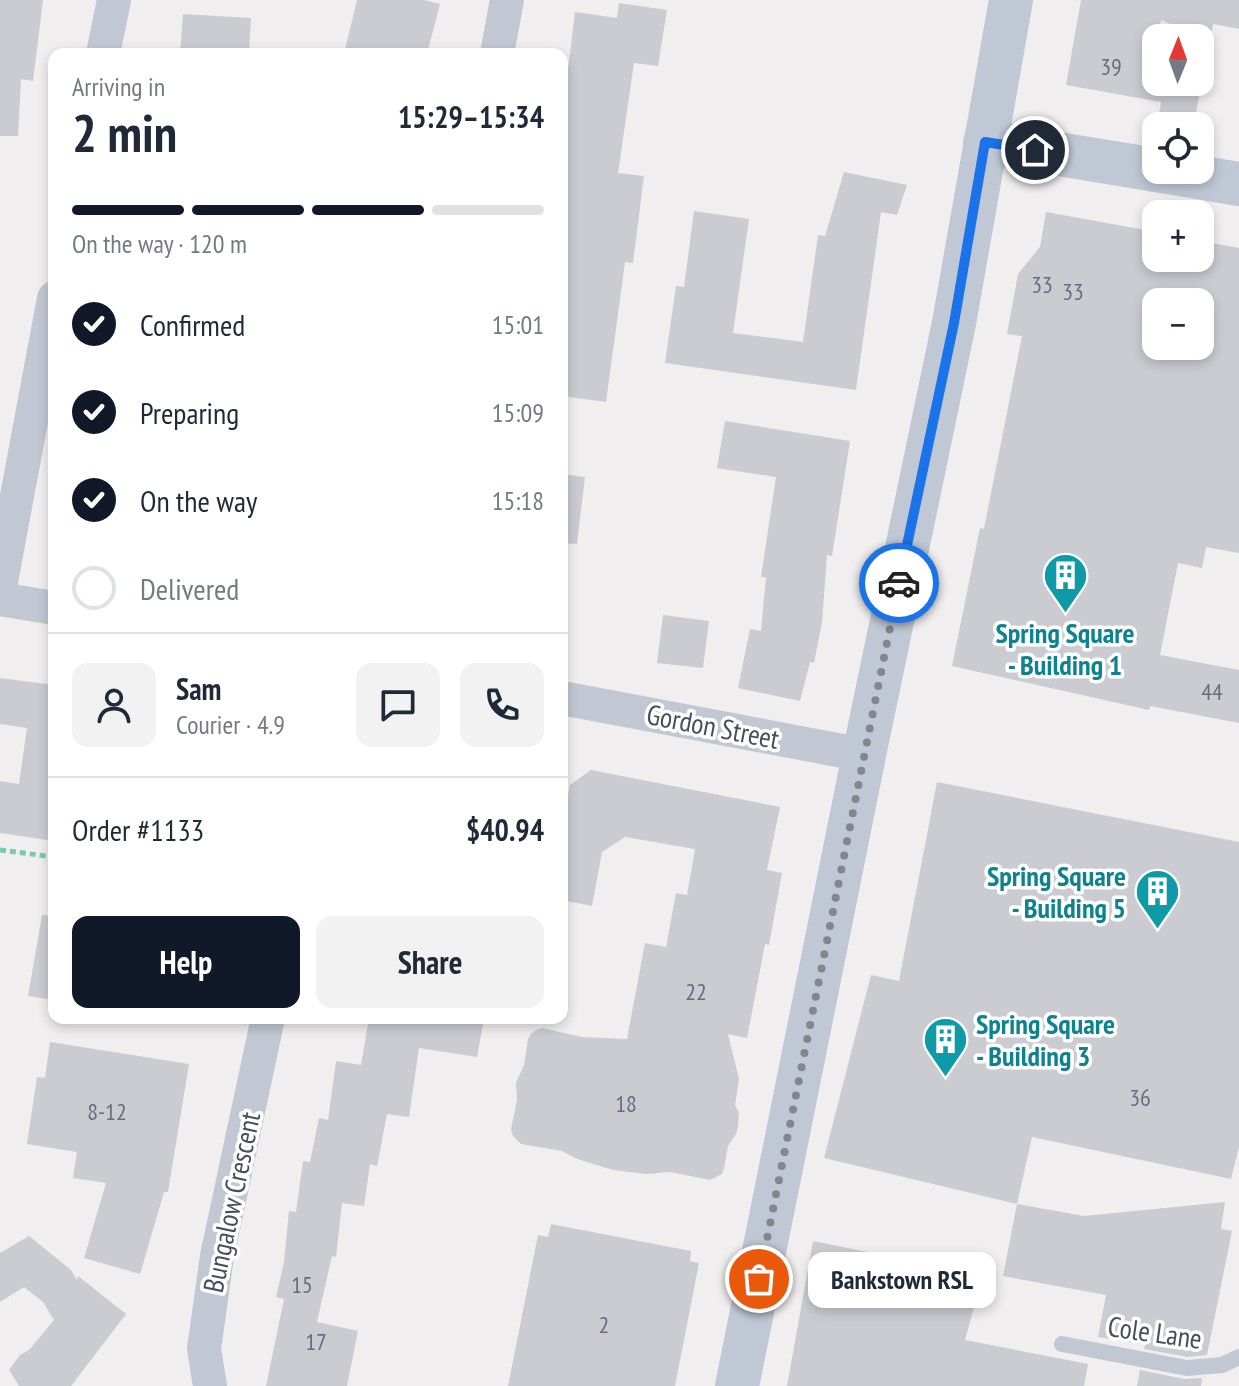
<!DOCTYPE html>
<meta charset="utf-8">
<style>
body{margin:0;font-family:"PT Sans Narrow",sans-serif;background:#f2f2f3;color:#1f2937;height:100vh;display:flex;flex-direction:column;font-size:30px;white-space:nowrap}
*{box-sizing:border-box;margin:0}
p{font-size:26px;color:#747a83}
.icon{flex:none;width:44px;height:44px;fill:none;stroke:currentColor;stroke-width:2;stroke-linecap:round;stroke-linejoin:round}
.map{position:relative;flex:1;overflow:hidden}
.drawer{position:absolute;left:48px;top:48px;width:520px;height:976px;display:flex;flex-direction:column;background:#fff;border-radius:16px;box-shadow:0 4px 12px #0003}
.drawer>*{flex:none}
.needle{width:52px;rotate:1deg}
.buttons{position:absolute;left:1142px;top:24px;display:grid;gap:16px}
.buttons a{display:grid;place-items:center;width:72px;height:72px;border-radius:16px;background:#fff;box-shadow:0 4px 12px #0003;font-size:40px}
.pin{position:absolute;display:grid;place-items:center;width:68px;height:68px;color:#fff;margin:-34px;border:4px solid #fff;border-radius:50%;box-shadow:0 2px 8px #0007}
.courier{position:absolute;display:grid;place-items:center;width:80px;height:80px;margin:-40px;border:6px solid #1a73e8;border-radius:50%;background:#fff;color:#222;box-shadow:0 2px 10px #0007}
.bubble{position:absolute;height:56px;border-radius:16px;background:#fff;box-shadow:0 4px 12px #0003;font-size:26px;font-weight:600;line-height:56px;text-align:center}
.head em{font-style:normal;font-weight:600}
.head div{display:flex;flex-direction:column-reverse}
.head{display:flex;align-items:center;justify-content:space-between;height:136px;padding:0 24px}
h1{font-size:52px;font-weight:600;line-height:60px}
.bar{display:grid;grid-template-columns:repeat(4,1fr);gap:12px 8px;align-content:center;height:96px;padding:0 24px}
.bar i{height:10px;border-radius:6px;background:#e0e1e3}
.bar .current{background:#111827}
.bar p{grid-column:span 4}
.line{display:flex;align-items:center;gap:20px;padding:0 24px;border-top:2px solid #e0e1e3}
.line div{flex:1}
.round{display:grid;place-items:center;flex:none;width:84px;height:84px;border-radius:16px;background:#f2f2f3}
ol{padding:0 24px;list-style:none}
li{display:flex;align-items:center;gap:24px;height:88px}
li p{margin-inline-start:auto}
li .icon{padding:8px;border-radius:50%;background:#111827;color:#fff;stroke-width:4}
li:last-child{color:#747a83}
li i{width:44px;height:44px;border:4px solid #e0e1e3;border-radius:50%}
.cta{display:flex;gap:16px;margin-top:auto;padding:16px 24px}
.cta a{flex:1;height:92px;border-radius:16px;background:#111827;color:#fff;font-size:32px;font-weight:600;line-height:92px;text-align:center}
.cta a+a{background:#f2f2f3;color:#1f2937}
.map>svg:first-child{display:block}
</style>
<div class="map">
<svg width="1239" height="1386" viewBox="0 0 1239 1386">
<rect width="100%" height="100%" fill="#f0eeee"/>
<g fill="#caccd2" fill-rule="evenodd">
<polygon points="0,0 43,0 33,81 21,79 18,136 0,136"/>
<polygon points="357,0 424,0 440,4 427,54 344,54"/>
<polygon points="1081,0 1239,0 1239,29 1213,24 1209,41 1161,20 1158,38 1156,38 1149,82 1202,82 1194,122 1159,115 1161,102 1066,85"/>
<polygon points="619,3 667,10 658,66 634,63 618,173 644,176 633,263 625,262 606,402 562,396 562,119 575,12 617,18"/>
<polygon points="183,14 251,18 249,54 180,54"/>
<polygon points="844,172 907,185 897,215 881,212 856,390 665,363 676,286 684,287 694,211 749,219 733,333 803,342 818,235 825,236"/>
<path d="M1046 212 1156 232V258H1200V241L1239 248V553L1206 547 1202 568 1178 563 1160 655 1239 670V723L1150 706 1149 710 952 666 980 528 984 529 1022 336 1007 334 1018 274 1040 247ZM1156 302H1200V346H1156Z"/>
<polygon points="725,421 850,441 832,556 827,555 822,622 814,663 810,662 800,701 738,688 750,629 761,631 766,577 761,577 776,477 717,468"/>
<polygon points="562,474 585,477 577,544 562,543"/>
<polygon points="663,615 709,621 703,668 657,663"/>
<polygon points="0,678 54,685 54,841 0,833 0,781 19,784 27,728 0,724"/>
<polygon points="591,770 780,807 767,870 782,873 769,945 765,944 747,1038 728,1034 739,1079 735,1105 739,1113 738,1127 736,1134 728,1146 724,1169 722,1174 710,1180 670,1172 647,1174 613,1170 577,1159 562,1151 521,1144 513,1136 511,1129 517,1100 516,1083 524,1065 528,1039 531,1034 536,1030 542,1028 582,1037 627,1039 645,943 666,947 676,893 687,895 695,849 625,837 602,852 592,906 562,900 562,831 570,785"/>
<polygon points="937,782 1239,842 1239,1147 1231,1179 1032,1137 1017,1204 824,1158 871,975 899,981"/>
<polygon points="42,915 54,916 54,1000 28,996"/>
<polygon points="369,1018 484,1018 477,1057 419,1048 409,1117 387,1114 377,1166 370,1164 364,1206 342,1203 336,1257 332,1256 317,1322 358,1331 347,1386 266,1386 284,1299 276,1297 284,1262 289,1211 296,1212 303,1161 310,1162 319,1118 328,1120 336,1061 361,1065"/>
<polygon points="50,1042 189,1064 168,1192 164,1192 140,1274 84,1258 106,1183 73,1178 77,1152 27,1144 37,1077 45,1078"/>
<polygon points="1225,1202 1221,1229 1232,1231 1207,1355 1188,1357 1144,1349 1145,1345 1098,1337 1106,1295 1003,1276 1017,1204 1084,1216"/>
<polygon points="551,1224 691,1251 690,1261 699,1263 675,1386 508,1386 538,1235 548,1237"/>
<polygon points="29,1236 71,1270 77,1280 78,1276 126,1314 71,1386 19,1386 9,1370 20,1355 29,1350 54,1320 43,1302 24,1287 0,1302 0,1253"/>
<polygon points="813,1241 983,1275 965,1340 1088,1364 1084,1386 787,1386"/>
<polygon points="1140,1370 1185,1379 1202,1378 1201,1386 1137,1386"/>
</g>
<g fill="none" stroke-linecap="round" stroke-linejoin="round">
<polyline stroke="#75cbae" stroke-width="5" stroke-dasharray="6 4" stroke-linecap="butt" points="0,850 54,857"/>
<polyline stroke="#c1c8d3" stroke-width="16" points="1062,1344 1187,1368 1222,1365 1239,1357"/>
<g stroke="#c1c8d3" stroke-width="34">
<polyline points="103,54 114,0"/>
<polyline points="497,54 507,0"/>
<polyline points="0,587 54,298"/>
<polyline points="0,599 54,608"/>
<polyline points="562,698 864,755"/>
<polyline points="210,1386 204,1349 217,1256 268,1018"/>
</g>
<g stroke="#c0c8d6" stroke-width="44">
<polyline points="985,142 1156,170"/>
<polyline points="1156,170 1239,184"/>
<polyline points="737,1386 864,755 954,323 1011,0"/>
</g>
</g>
<g fill="none" stroke-linecap="round" stroke-linejoin="round">
<polyline stroke="#82868e" stroke-width="8" stroke-dasharray="0 14.4" points="759,1279 899,583"/>
<polyline stroke="#1a73e8" stroke-width="10" points="899,583 954,323 985,142 1035,150"/>
</g>
<defs>
<symbol id="building-pin" viewBox="-11 -11 22 30"><path d="M0 17L-7.5 6A9.5 9.5 0 1 1 7.5 6Z" fill="#0f9aa8" stroke="#fff"/><path d="M-4-6H4V6H1V3H-1V6H-4ZM-2.5-4.3h1.7v1.8h-1.7ZM.8-4.3h1.7v1.8H.8ZM-2.5-1h1.7V.8h-1.7ZM.8-1h1.7V.8H.8Z" fill="#fff"/></symbol>
</defs>
<g fill-rule="evenodd">
<use href="#building-pin" x="1040" y="550" width="51" height="69"/>
<use href="#building-pin" x="1132" y="866" width="51" height="69"/>
<use href="#building-pin" x="920" y="1014" width="51" height="69"/>
</g>
<g text-anchor="middle" dominant-baseline="central" stroke-width="7" stroke-linejoin="round" paint-order="stroke">
<g font-size="24" fill="#676e79">
<text x="1111" y="66">39</text>
<text x="1042" y="284">33</text>
<text x="1073" y="291">33</text>
<text x="1212" y="691">44</text>
<text x="696" y="991">22</text>
<text x="1140" y="1097">36</text>
<text x="626" y="1103">18</text>
<text x="107" y="1111">8-12</text>
<text x="302" y="1284">15</text>
<text x="604" y="1324">2</text>
<text x="316" y="1341">17</text>
</g>
<g font-size="28" font-weight="bold" fill="#0d838f" stroke="#fff">
<text x="1065" y="632">Spring Square<tspan x="1065" dy="32">- Building 1</tspan></text>
<text x="1126" y="875" text-anchor="end">Spring Square<tspan x="1126" dy="32">- Building 5</tspan></text>
<text x="976" y="1023" text-anchor="start">Spring Square<tspan x="976" dy="32">- Building 3</tspan></text>
</g>
<g font-size="28" fill="#464e5b" stroke="#fff">
<text transform="translate(713 726) rotate(11)">Gordon Street</text>
<text transform="translate(231 1202) rotate(-78)">Bungalow Crescent</text>
<text transform="translate(1155 1332) rotate(8)">Cole Lane</text>
</g>
</g>
</svg>
<div class="buttons">
<a><svg class="needle" viewBox="-14 -14 28 28"><path d="M0-13l5 13h-10z" fill="#e53935"/><path d="M0 13l5-13h-10z" fill="#747a83"/></svg></a>
<a><svg class="icon" aria-label="locate" viewBox="0 0 24 24"><circle cx="12" cy="12" r="6"/><path d="M12 2v4M12 18v4M2 12h4M18 12h4"/></svg></a>
<a>+</a>
<a>−</a>
</div>
<div class="pin" style="left:759px;top:1279px;background:#ea580c"><svg class="icon" aria-label="bag" viewBox="0 0 24 24"><path d="M5 8h14l-1 12H6zM9 8a3 3 0 0 1 6 0"/></svg></div>
<div class="pin" style="left:1035px;top:150px;background:#1f2937"><svg class="icon" aria-label="home" viewBox="0 0 24 24"><path d="M3 11l9-7 9 7M6 9v11h12V9"/></svg></div>
<div class="courier" style="left:899px;top:583px"><svg class="icon" aria-label="car" viewBox="0 0 24 24"><path d="M5 17H2v-5l4-1 3-4h7l3 4 3 1v5h-3M9 17h6M6 11h13"/><circle cx="7" cy="17" r="2"/><circle cx="17" cy="17" r="2"/></svg></div>
<div class="bubble" style="left:808px;top:1252px;width:188px">Bankstown RSL</div>
<section class="drawer">
<div class="head"><div><h1>2 min</h1><p>Arriving in</p></div><em>15:29–15:34</em></div>
<div class="bar"><i class="current"></i><i class="current"></i><i class="current"></i><i></i><p>On the way · 120 m</p></div>
<ol>
<li><svg class="icon" aria-label="check" viewBox="0 0 24 24"><path d="M5 12l5 5 9-10"/></svg>Confirmed<p>15:01</p></li>
<li><svg class="icon" aria-label="check" viewBox="0 0 24 24"><path d="M5 12l5 5 9-10"/></svg>Preparing<p>15:09</p></li>
<li><svg class="icon" aria-label="check" viewBox="0 0 24 24"><path d="M5 12l5 5 9-10"/></svg>On the way<p>15:18</p></li>
<li><i></i>Delivered</li>
</ol>
<div class="line" style="height:144px"><a class="round"><svg class="icon" aria-label="person" viewBox="0 0 24 24"><circle cx="12" cy="8" r="4"/><path d="M4 21q1-7 8-7t8 7"/></svg></a><div><b>Sam</b><p>Courier · 4.9</p></div><a class="round"><svg class="icon" aria-label="chat" viewBox="0 0 24 24"><path d="M4 5h16v11H9l-5 4z"/></svg></a><a class="round"><svg class="icon" aria-label="phone" viewBox="0 0 24 24"><path d="M5 4h4l2 5-3 2q2 4 5 5l2-3 5 2v4C11 20 4 13 5 4z"/></svg></a></div>
<div class="line" style="height:104px"><div>Order #1133</div><b>$40.94</b></div>
<div class="cta"><a>Help</a><a>Share</a></div>
</section>
</div>
